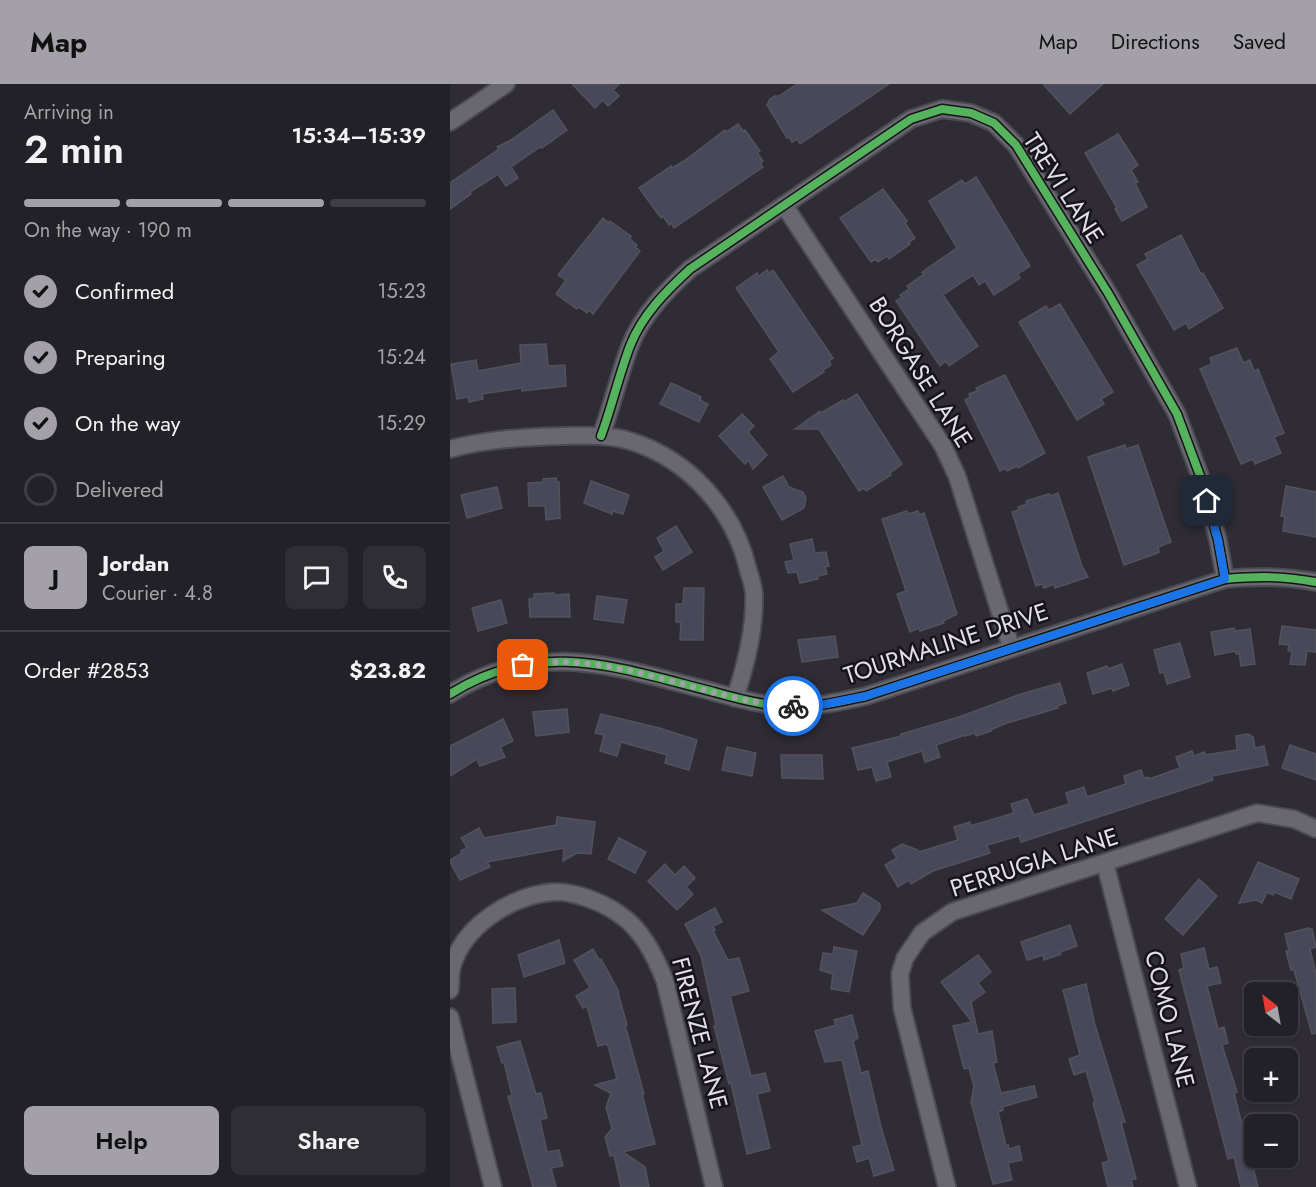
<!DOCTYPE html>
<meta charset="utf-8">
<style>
body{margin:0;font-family:Jost,sans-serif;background:#2f2e34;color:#f1f3f6;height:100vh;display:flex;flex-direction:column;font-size:22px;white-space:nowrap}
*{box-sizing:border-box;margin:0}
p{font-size:20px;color:#a3a3a8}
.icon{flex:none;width:33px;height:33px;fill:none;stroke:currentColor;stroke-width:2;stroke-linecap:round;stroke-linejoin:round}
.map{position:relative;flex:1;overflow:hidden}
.drawer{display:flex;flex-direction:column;background:#232128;width:450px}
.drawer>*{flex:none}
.needle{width:39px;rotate:329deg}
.buttons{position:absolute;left:794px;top:898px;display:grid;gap:12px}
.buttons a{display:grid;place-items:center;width:54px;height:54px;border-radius:9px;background:#232128;box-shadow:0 2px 4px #0004,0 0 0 2px #403e45;font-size:30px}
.pin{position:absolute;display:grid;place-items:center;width:51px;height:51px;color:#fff;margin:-26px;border-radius:12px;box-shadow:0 3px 9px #0006}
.courier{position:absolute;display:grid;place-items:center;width:60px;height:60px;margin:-30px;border:4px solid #1a73e8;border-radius:50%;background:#fff;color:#222;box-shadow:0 2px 8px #0007}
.overview em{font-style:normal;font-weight:600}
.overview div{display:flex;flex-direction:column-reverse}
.overview{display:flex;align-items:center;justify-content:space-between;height:102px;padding:0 24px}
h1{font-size:39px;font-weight:600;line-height:45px}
.bar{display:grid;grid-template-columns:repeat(4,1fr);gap:9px 6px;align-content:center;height:72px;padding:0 24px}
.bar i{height:8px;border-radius:4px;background:#403e45}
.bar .active{background:#a3a0aa}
.bar p{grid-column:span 4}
.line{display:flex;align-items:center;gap:15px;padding:0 24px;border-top:2px solid #403e45}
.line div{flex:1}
.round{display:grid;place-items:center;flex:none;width:63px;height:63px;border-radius:9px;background:#2f2e34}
ol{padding:0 24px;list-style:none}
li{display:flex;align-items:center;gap:18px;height:66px}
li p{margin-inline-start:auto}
li .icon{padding:6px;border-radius:50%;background:#a3a0aa;color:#111;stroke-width:4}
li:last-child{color:#a3a3a8}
li i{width:33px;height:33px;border:3px solid #403e45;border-radius:50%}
.action{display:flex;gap:12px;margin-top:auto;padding:12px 24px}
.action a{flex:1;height:69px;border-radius:9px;background:#a3a0aa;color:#111;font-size:24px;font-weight:600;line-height:69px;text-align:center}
.action a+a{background:#2f2e34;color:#f1f3f6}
header{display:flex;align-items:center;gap:36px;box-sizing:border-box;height:84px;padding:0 30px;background:#a3a0aa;color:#111}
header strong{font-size:28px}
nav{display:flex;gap:33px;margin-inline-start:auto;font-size:21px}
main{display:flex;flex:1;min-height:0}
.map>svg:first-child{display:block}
</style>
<header>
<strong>Map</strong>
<nav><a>Map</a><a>Directions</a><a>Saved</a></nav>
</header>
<main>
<section class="drawer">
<div class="overview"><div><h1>2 min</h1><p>Arriving in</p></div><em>15:34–15:39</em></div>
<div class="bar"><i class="active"></i><i class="active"></i><i class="active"></i><i></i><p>On the way · 190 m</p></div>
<ol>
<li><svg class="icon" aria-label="check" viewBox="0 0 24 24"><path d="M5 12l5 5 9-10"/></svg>Confirmed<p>15:23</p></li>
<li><svg class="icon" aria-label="check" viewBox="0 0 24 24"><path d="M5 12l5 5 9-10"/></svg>Preparing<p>15:24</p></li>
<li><svg class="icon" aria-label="check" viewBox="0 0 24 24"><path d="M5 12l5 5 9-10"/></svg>On the way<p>15:29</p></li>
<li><i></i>Delivered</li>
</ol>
<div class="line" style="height:108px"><b class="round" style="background:#a3a0aa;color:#111">J</b><div><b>Jordan</b><p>Courier · 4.8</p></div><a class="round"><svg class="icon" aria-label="chat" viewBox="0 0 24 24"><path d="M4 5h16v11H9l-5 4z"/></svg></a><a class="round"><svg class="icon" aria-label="phone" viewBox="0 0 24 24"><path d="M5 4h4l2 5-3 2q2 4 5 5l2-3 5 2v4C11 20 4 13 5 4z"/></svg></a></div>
<div class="line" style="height:78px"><div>Order #2853</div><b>$23.82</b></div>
<div class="action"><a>Help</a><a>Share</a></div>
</section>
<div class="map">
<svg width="866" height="1103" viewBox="0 0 866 1103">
<rect width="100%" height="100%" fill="#2f2c36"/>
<g fill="#47495b" stroke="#53525b" stroke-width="1.5">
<polygon points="122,0 169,0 163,6 169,12 158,22 153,16 145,24"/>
<polygon points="347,0 439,0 350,60 347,55 342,58 339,53 337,54 317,21 320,15 325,12 329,12"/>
<polygon points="593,0 653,0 620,30"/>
<polygon points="103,26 117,46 92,64 90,63 61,83 68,94 56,102 48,90 20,108 21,110 0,125 0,99 49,65 47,63 61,56"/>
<polygon points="288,40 294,48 295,46 310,67 307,69 313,77 310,79 313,83 224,144 221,139 219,141 213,132 211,134 189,104 221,82 222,84 234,77 275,46 276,48"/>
<polygon points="668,50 688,81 681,86 688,98 685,99 697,123 672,137 665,125 667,124 635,69"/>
<polygon points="526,93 580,182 568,190 570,194 544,211 535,197 529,201 523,191 493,211 528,262 499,282 496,277 490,282 446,217 452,213 450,211 459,205 457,202 474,190 472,188 507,164 479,117 512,96 515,100"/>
<polygon points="433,105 457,137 455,139 465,154 458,159 460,160 439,175 437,172 428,178 426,175 421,178 390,134"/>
<polygon points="153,134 159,139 160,137 181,152 180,155 187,161 185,163 190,167 143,230 139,226 137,229 129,223 127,225 106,210 116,196 108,191"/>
<polygon points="731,151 751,190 753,189 773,224 739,245 736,239 724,246 687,181 698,175 695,170"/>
<polygon points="317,186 319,189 323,186 383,274 379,277 381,281 373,286 374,288 343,308 320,275 329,268 286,204 307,189 309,192"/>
<polygon points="610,220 663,308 651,315 654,320 627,336 569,238 596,222 599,226"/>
<polygon points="96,260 98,282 115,281 116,302 72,307 72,304 32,310 33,315 19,318 18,313 7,315 1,280 26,276 28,287 71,279 70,261"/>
<polygon points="787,264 793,279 800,276 804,287 808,285 834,349 824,353 831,369 805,380 803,375 791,380 750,285 762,280 760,274"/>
<polygon points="555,291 595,369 568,384 567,382 557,387 556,384 550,387 515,316 520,313 519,310 527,307 526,304"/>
<polygon points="221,299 251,313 250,316 258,320 249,338 210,320"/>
<polygon points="407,310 452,380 440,389 441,391 416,407 414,404 409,407 369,345 345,345 370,327 371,329 393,316 394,318"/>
<polygon points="292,330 304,342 298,348 317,371 303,385 298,376 295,380 269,352"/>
<polygon points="675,361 676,365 688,361 721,458 708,463 709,468 705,470 674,481 638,373"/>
<polygon points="333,392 339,403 353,408 356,414 354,424 332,436 313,403"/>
<polygon points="106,394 107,398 109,398 110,434 96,436 95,422 79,422 78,399 93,398 93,395"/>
<polygon points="141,397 179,411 173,430 163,427 162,430 134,419"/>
<polygon points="836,402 866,408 866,453 833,447 835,433 831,432"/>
<polygon points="47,403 52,424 17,434 11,411"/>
<polygon points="608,409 632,482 638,493 605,504 604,500 594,504 592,500 586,502 562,428 569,426 568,423 577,420 576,417 599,410 600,412"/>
<polygon points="457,427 458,430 468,427 469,431 474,429 507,530 493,537 494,539 470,547 469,544 460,548 447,510 456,507 432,435"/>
<polygon points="226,442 242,468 213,486 205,473 214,467 207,454"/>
<polygon points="362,455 365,469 376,468 379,482 375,483 377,490 368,492 368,495 350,499 347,488 338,489 335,478 344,476 340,460"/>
<polygon points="234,504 254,504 253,556 230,556 231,538 226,538 226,520 233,520"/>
<polygon points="104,509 105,511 119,510 120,533 80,533 79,515 84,514 84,510"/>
<polygon points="147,512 177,516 173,539 144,535"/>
<polygon points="51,516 57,539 28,547 22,524"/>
<polygon points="832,542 866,546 866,568 857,567 855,581 840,580 842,567 838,567 839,561 829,560"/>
<polygon points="784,544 785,547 800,545 805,580 791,582 789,569 786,570 785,567 765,571 761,548"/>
<polygon points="385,552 388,573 352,578 348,556"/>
<polygon points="730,559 740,593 717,600 714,588 710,589 704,566"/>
<polygon points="672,580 679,601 663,607 662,604 643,610 637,589 657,582 658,585"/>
<polygon points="610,599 616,619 607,622 608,624 557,639 540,646 541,647 526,652 525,649 515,652 515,651 486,661 490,673 475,678 472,667 437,678 441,693 426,697 422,683 408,686 402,664 451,652 451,650 509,633 571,610"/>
<polygon points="117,625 119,648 86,652 83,628"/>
<polygon points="151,630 209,644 247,656 239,686 215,679 217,671 171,658 167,672 150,667 154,651 145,649"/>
<polygon points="53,635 63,657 50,663 55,673 30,682 27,675 0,692 0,662"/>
<polygon points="798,650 803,653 805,664 814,662 818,681 762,692 763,696 571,758 569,752 537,761 540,769 483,787 461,800 459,796 448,803 435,781 447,774 442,766 452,760 468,766 469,768 508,756 504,743 520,738 520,742 564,729 561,720 577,715 584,731 619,720 616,709 634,703 637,713 676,700 674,692 691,686 694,694 698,693 699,695 730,684 726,673 742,667 744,672 754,668 755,671 787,666 786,652"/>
<polygon points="840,661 866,670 866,696 832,684"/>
<polygon points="277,663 306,669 302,692 272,686"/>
<polygon points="331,671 372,671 373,695 332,694"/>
<polygon points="107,733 145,738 141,770 127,769 113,777 114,764 37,778 40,783 10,796 0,778 0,776 12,769 11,767 17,763 11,754 29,744 34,754 106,741"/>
<polygon points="169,754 196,768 185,789 158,775"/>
<polygon points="808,778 849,795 841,815 824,808 823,811 817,808 812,819 806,816 789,819"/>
<polygon points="215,780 225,791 234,782 245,794 236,803 243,810 227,826 198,797"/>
<polygon points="749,795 767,812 733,851 715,835"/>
<polygon points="413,809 430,820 430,825 413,851 372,826 407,819"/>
<polygon points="265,824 272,838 263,842 265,846 263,847 278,876 289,874 299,907 280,912 301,992 315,989 320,1007 307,1010 320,1064 297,1070 281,999 279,1000 264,942 266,941 251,872 235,840"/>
<polygon points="620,841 627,862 610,868 611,870 594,876 593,871 577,876 571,858"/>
<polygon points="858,844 858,845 862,845 866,863 860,865 866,890 866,949 862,950 844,886 841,886 836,867 839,866 835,850"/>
<polygon points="109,856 115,879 74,893 68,871"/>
<polygon points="384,863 407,867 399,908 381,905 383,890 370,886 373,869 383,870"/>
<polygon points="754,864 759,885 767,883 771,899 757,902 768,945 774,943 778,959 772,961 787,1008 784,1009 808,1103 791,1103 784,1073 778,1075 729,886 734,884 731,870"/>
<polygon points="143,865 149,876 151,875 169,908 168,909 177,941 175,941 194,1010 192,1010 205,1060 173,1068 195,1083 199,1103 171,1103 164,1071 160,1072 155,1053 162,1045 156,1023 161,1009 145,1001 167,995 158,962 156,960 148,962 137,922 133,924 126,912 140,904 124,876"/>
<polygon points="528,871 541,888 528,899 535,908 521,918 528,950 542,947 547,978 543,979 551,1009 584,1002 587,1013 552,1023 553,1026 548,1028 556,1062 558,1061 559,1065 569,1062 572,1076 558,1079 562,1096 543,1100 521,1018 524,1002 519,984 514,985 503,942 522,938 491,898"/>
<polygon points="636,900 645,941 675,1038 671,1038 686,1095 681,1096 683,1103 658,1103 652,1079 659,1077 643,1019 645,1018 636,987 624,991 619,975 630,971 613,906"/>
<polygon points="65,904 66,938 43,939 42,905"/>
<polygon points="402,931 408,954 403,957 411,989 418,987 431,1043 444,1086 424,1092 419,1074 407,1078 403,1063 412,1061 392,976 375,978 365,947 386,941 384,936"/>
<polygon points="70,957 86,1010 91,1009 97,1034 90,1036 97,1068 109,1066 113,1082 101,1084 106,1103 83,1103 58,1012 62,1012 54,978 52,979 47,963"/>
</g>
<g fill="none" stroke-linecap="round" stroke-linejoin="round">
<defs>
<g id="street">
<polyline points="0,38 56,0"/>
<polyline points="334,121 493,362 507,392 561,563"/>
<path d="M151 352C162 322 169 291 180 262 192 231 216 207 240 185L461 35 492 25 521 29 544 39 566 61 658 209 727 330 752 397 768 456 775 495"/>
<path d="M0 365C38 355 74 353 112 352 135 352 158 350 180 357 239 375 284 426 298 485 300 493 304 503 304 511 305 546 296 581 285 614"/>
<path d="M0 610C90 553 169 584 264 608 285 614 308 620 330 622 360 625 388 618 416 612L775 495C809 492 832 492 866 498"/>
<polyline points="655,779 738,1103"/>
<path d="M0 906C1 899 0 890 2 883 14 841 62 811 104 808 124 807 152 818 169 830 192 845 205 872 215 897L264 1103"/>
<polyline points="0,933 43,1103"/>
<polyline points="497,1103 452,924 450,890 455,874 472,849 502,828 807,729 844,735 866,745"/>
</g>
</defs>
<use href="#street" stroke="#4c4a52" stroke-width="20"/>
<use href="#street" stroke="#6a686f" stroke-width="16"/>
<defs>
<g id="cycleway">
<path d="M151 352C162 322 169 291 180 262 192 231 216 207 240 185L461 35 492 25 521 29 544 39 566 61 658 209 727 330 752 397 768 456 775 495"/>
<path d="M0 610C90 553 169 584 264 608 285 614 308 620 330 622 360 625 388 618 416 612L775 495C809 492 832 492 866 498"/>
</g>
</defs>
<use href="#cycleway" stroke="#16131a" stroke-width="11"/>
<use href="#cycleway" stroke="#56b35d" stroke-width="8"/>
</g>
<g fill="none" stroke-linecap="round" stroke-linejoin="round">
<path stroke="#a3a0aa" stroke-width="6" stroke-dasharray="0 10.8" d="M73 581C139 570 203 593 266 609 291 615 317 622 343 622"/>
<polyline stroke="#1a73e8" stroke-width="8" points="343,622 366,622 416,612 775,495 768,456 757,417"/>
</g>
<g text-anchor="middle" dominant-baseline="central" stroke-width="5" stroke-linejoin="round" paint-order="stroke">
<g font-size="24" fill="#e2dfe9" stroke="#16131a">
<text transform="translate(614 104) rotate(57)">TREVI LANE</text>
<text transform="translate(471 288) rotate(58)">BORGASE LANE</text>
<text transform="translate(496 559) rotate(-18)">TOURMALINE DRIVE</text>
<text transform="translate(584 778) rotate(-18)">PERRUGIA LANE</text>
<text transform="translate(720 935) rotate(76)">COMO LANE</text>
<text transform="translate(250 949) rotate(75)">FIRENZE LANE</text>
</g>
</g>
</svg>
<div class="buttons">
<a><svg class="needle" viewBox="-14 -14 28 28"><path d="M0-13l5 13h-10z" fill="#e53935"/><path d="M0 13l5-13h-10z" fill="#a3a3a8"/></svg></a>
<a>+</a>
<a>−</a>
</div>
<div class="pin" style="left:73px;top:581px;background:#ea580c"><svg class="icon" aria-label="bag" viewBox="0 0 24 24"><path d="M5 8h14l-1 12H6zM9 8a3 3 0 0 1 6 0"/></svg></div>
<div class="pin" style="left:757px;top:417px;background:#1f2937"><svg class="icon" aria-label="home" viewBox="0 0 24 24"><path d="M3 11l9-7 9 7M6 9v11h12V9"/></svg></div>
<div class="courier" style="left:343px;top:622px"><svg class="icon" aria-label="bike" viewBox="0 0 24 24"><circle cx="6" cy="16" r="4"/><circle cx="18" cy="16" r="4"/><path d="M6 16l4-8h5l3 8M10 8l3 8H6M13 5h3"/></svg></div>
</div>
</main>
